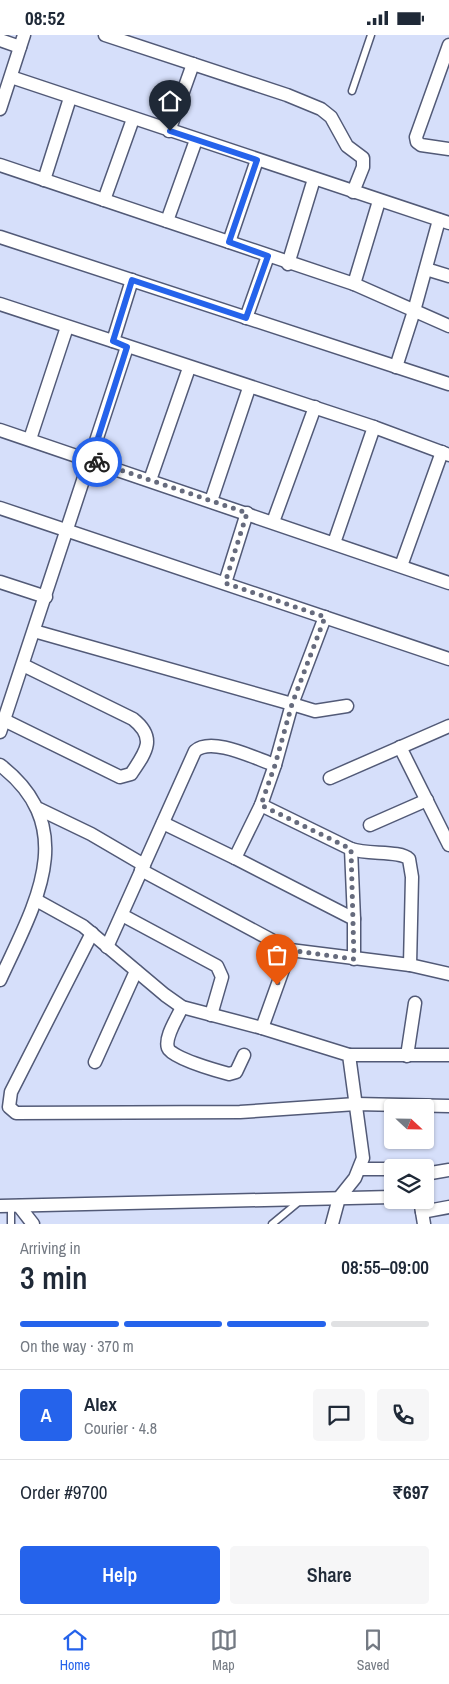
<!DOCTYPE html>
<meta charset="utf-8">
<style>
body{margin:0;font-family:"Archivo Narrow",sans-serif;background:#f6f6f7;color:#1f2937;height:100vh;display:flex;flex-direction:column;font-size:19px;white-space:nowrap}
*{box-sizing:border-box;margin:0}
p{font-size:16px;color:#747a83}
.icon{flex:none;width:28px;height:28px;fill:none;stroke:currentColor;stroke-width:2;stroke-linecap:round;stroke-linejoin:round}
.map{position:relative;height:1189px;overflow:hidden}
.side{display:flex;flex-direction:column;background:#fff;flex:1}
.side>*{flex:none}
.needle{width:32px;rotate:112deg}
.tools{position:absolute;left:384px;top:1064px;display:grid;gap:10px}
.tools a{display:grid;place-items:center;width:50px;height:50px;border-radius:5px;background:#fff;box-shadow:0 1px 4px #0004;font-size:25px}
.pin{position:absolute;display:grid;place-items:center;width:42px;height:42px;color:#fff;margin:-51px -21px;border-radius:50% 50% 50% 0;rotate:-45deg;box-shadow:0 0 5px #0007}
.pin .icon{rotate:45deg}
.courier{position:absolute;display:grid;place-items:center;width:50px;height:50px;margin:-25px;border:4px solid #2563eb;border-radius:50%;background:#fff;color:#222;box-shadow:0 1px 6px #0007}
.overview em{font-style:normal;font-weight:600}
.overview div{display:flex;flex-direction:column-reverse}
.overview{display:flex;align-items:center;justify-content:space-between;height:85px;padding:0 20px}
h1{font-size:32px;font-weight:600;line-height:38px}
.bar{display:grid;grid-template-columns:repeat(4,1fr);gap:8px 5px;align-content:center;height:60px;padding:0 20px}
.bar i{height:6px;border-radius:4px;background:#e0e1e3}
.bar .selected{background:#2563eb}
.bar p{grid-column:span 4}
.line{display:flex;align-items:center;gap:12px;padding:0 20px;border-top:1px solid #e0e1e3}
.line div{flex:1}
.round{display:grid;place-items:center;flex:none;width:52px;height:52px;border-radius:5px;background:#f6f6f7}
.cta{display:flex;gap:10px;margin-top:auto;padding:10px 20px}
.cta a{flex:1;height:58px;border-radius:5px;background:#2563eb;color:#fff;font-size:20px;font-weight:600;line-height:58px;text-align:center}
.cta a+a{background:#f6f6f7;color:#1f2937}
.status{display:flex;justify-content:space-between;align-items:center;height:35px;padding:0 25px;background:#fff;direction:ltr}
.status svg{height:14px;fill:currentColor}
.tabs{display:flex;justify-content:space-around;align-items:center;height:70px;border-top:1px solid #e0e1e3;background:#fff;font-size:14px;color:#747a83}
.tabs a{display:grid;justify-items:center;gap:2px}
.tabs .selected{color:#2563eb}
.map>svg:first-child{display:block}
</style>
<div class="status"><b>08:52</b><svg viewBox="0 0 49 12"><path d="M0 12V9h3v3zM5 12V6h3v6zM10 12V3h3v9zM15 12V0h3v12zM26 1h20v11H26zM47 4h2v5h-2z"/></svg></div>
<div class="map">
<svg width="449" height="1189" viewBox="0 0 449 1189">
<rect width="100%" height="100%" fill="#d6dffa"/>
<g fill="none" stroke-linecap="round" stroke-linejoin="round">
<defs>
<g id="lane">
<polyline points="352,56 371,0"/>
<polyline points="11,1189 11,1171"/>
<polyline points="272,1189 301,1165"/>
</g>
<g id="street">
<polyline points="105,0 287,60 321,74 331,82 347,111 363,123 363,132 353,157"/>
<polyline points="0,5 20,12"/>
<polyline points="449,10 416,102 417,107 421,110 449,114"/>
<polyline points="11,42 449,188"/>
<polyline points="0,74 24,0"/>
<polyline points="169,96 193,29"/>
<polyline points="0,130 354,249 449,291"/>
<polyline points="44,145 70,63"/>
<polyline points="104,165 133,84"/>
<polyline points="167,186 196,105"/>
<polyline points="0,202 449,349"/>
<polyline points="229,207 257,125"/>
<polyline points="288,229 314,144"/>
<polyline points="426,234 449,241"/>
<polyline points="354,249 379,166"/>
<polyline points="0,269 374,392 334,508"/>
<polyline points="246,283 268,221"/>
<polyline points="113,306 132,245"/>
<polyline points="396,332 414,276 439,185"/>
<polyline points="374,392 449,420"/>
<polyline points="0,395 449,548"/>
<polyline points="30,404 67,292"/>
<polyline points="150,445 189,333"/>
<polyline points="211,466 249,353"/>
<polyline points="0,473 449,624"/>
<polyline points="273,487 315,372"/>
<polyline points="401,531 442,417"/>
<polyline points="0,547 46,562"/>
<polyline points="225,548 247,478"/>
<polyline points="34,596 292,669 325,582"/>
<path d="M4 685 120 742 131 739C146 717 157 703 133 684L23 630"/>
<polyline points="0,697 127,312"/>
<polyline points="400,712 449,810"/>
<path d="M0 730C82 793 34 871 0 945"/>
<polyline points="330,743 449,691"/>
<polyline points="261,770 351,814 354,884"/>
<polyline points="39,774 91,799 144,830"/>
<polyline points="163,788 235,823 261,770 275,730"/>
<polyline points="370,790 427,765"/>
<path d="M351 814C368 820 400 815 409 824L412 842 410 930"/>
<polyline points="235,823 354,884 354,924"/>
<polyline points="141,835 290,915 410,930 449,939"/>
<polyline points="36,865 83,891 165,960 182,972 262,993 349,1020 363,1123 355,1143 339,1163 332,1189"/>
<polyline points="122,880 217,931 222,942 211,980"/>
<polyline points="92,898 11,1057 9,1072 16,1078 240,1077 356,1069 449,1071"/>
<path d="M107 912 195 716C212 701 256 724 275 730L292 669 315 676 347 671"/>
<path d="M182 972C178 982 164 1002 168 1013 171 1023 218 1036 229 1039L236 1037 244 1020"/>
<polyline points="262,993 290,915"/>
<polyline points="349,1020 449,1020"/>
<polyline points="407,1021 415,968"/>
<polyline points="95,1027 136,936"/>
<polyline points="360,1134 392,1134"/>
<polyline points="425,1139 449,1135"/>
<polyline points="420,1165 424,1189"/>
<polyline points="0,1171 392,1162"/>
<polyline points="19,1171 33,1189"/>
<polyline points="422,1177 449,1172"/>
</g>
</defs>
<use href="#lane" stroke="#525a77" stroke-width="9"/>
<use href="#street" stroke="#525a77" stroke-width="15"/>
<use href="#lane" stroke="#fff" stroke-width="6"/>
<use href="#street" stroke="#fff" stroke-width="12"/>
</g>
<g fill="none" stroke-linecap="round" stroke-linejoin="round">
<polyline stroke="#666b7d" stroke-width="5" stroke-dasharray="0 9" points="97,427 247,478 225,548 325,582 292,669 275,730 261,770 351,814 354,924 290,915 277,950"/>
<polyline stroke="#2563eb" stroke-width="6" points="97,427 91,425 127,312 113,306 132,245 246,283 268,221 229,207 257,125 170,96"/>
</g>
</svg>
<div class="tools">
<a><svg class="needle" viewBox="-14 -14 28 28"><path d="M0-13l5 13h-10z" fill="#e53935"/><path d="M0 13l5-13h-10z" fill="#747a83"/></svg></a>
<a><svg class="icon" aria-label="layers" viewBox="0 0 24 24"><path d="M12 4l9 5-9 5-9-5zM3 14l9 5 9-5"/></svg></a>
</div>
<div class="pin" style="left:277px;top:950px;background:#ea580c"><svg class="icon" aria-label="bag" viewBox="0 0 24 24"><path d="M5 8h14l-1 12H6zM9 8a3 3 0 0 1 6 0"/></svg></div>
<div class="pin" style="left:170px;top:96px;background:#1f2937"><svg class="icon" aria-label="home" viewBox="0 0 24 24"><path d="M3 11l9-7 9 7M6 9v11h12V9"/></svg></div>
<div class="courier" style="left:97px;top:427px"><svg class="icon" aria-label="bike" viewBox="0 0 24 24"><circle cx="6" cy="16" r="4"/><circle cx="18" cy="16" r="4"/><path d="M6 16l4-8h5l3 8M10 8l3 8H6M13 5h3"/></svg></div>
</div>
<section class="side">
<div class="overview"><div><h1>3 min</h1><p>Arriving in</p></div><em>08:55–09:00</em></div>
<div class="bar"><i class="selected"></i><i class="selected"></i><i class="selected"></i><i></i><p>On the way · 370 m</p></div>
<div class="line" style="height:90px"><b class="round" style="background:#2563eb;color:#fff">A</b><div><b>Alex</b><p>Courier · 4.8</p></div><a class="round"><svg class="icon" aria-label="chat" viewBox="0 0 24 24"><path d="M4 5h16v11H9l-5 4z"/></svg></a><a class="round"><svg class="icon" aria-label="phone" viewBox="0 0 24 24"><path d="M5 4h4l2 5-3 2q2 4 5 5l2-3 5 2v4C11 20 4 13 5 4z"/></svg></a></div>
<div class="line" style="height:65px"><div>Order #9700</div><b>₹697</b></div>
<div class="cta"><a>Help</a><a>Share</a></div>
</section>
<nav class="tabs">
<a class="selected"><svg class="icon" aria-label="home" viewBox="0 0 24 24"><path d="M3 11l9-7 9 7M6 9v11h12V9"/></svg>Home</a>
<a><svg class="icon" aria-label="map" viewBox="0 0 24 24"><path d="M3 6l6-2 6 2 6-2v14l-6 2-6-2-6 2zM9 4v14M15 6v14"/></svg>Map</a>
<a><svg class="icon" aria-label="saved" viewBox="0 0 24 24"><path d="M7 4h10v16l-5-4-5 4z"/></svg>Saved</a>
</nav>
